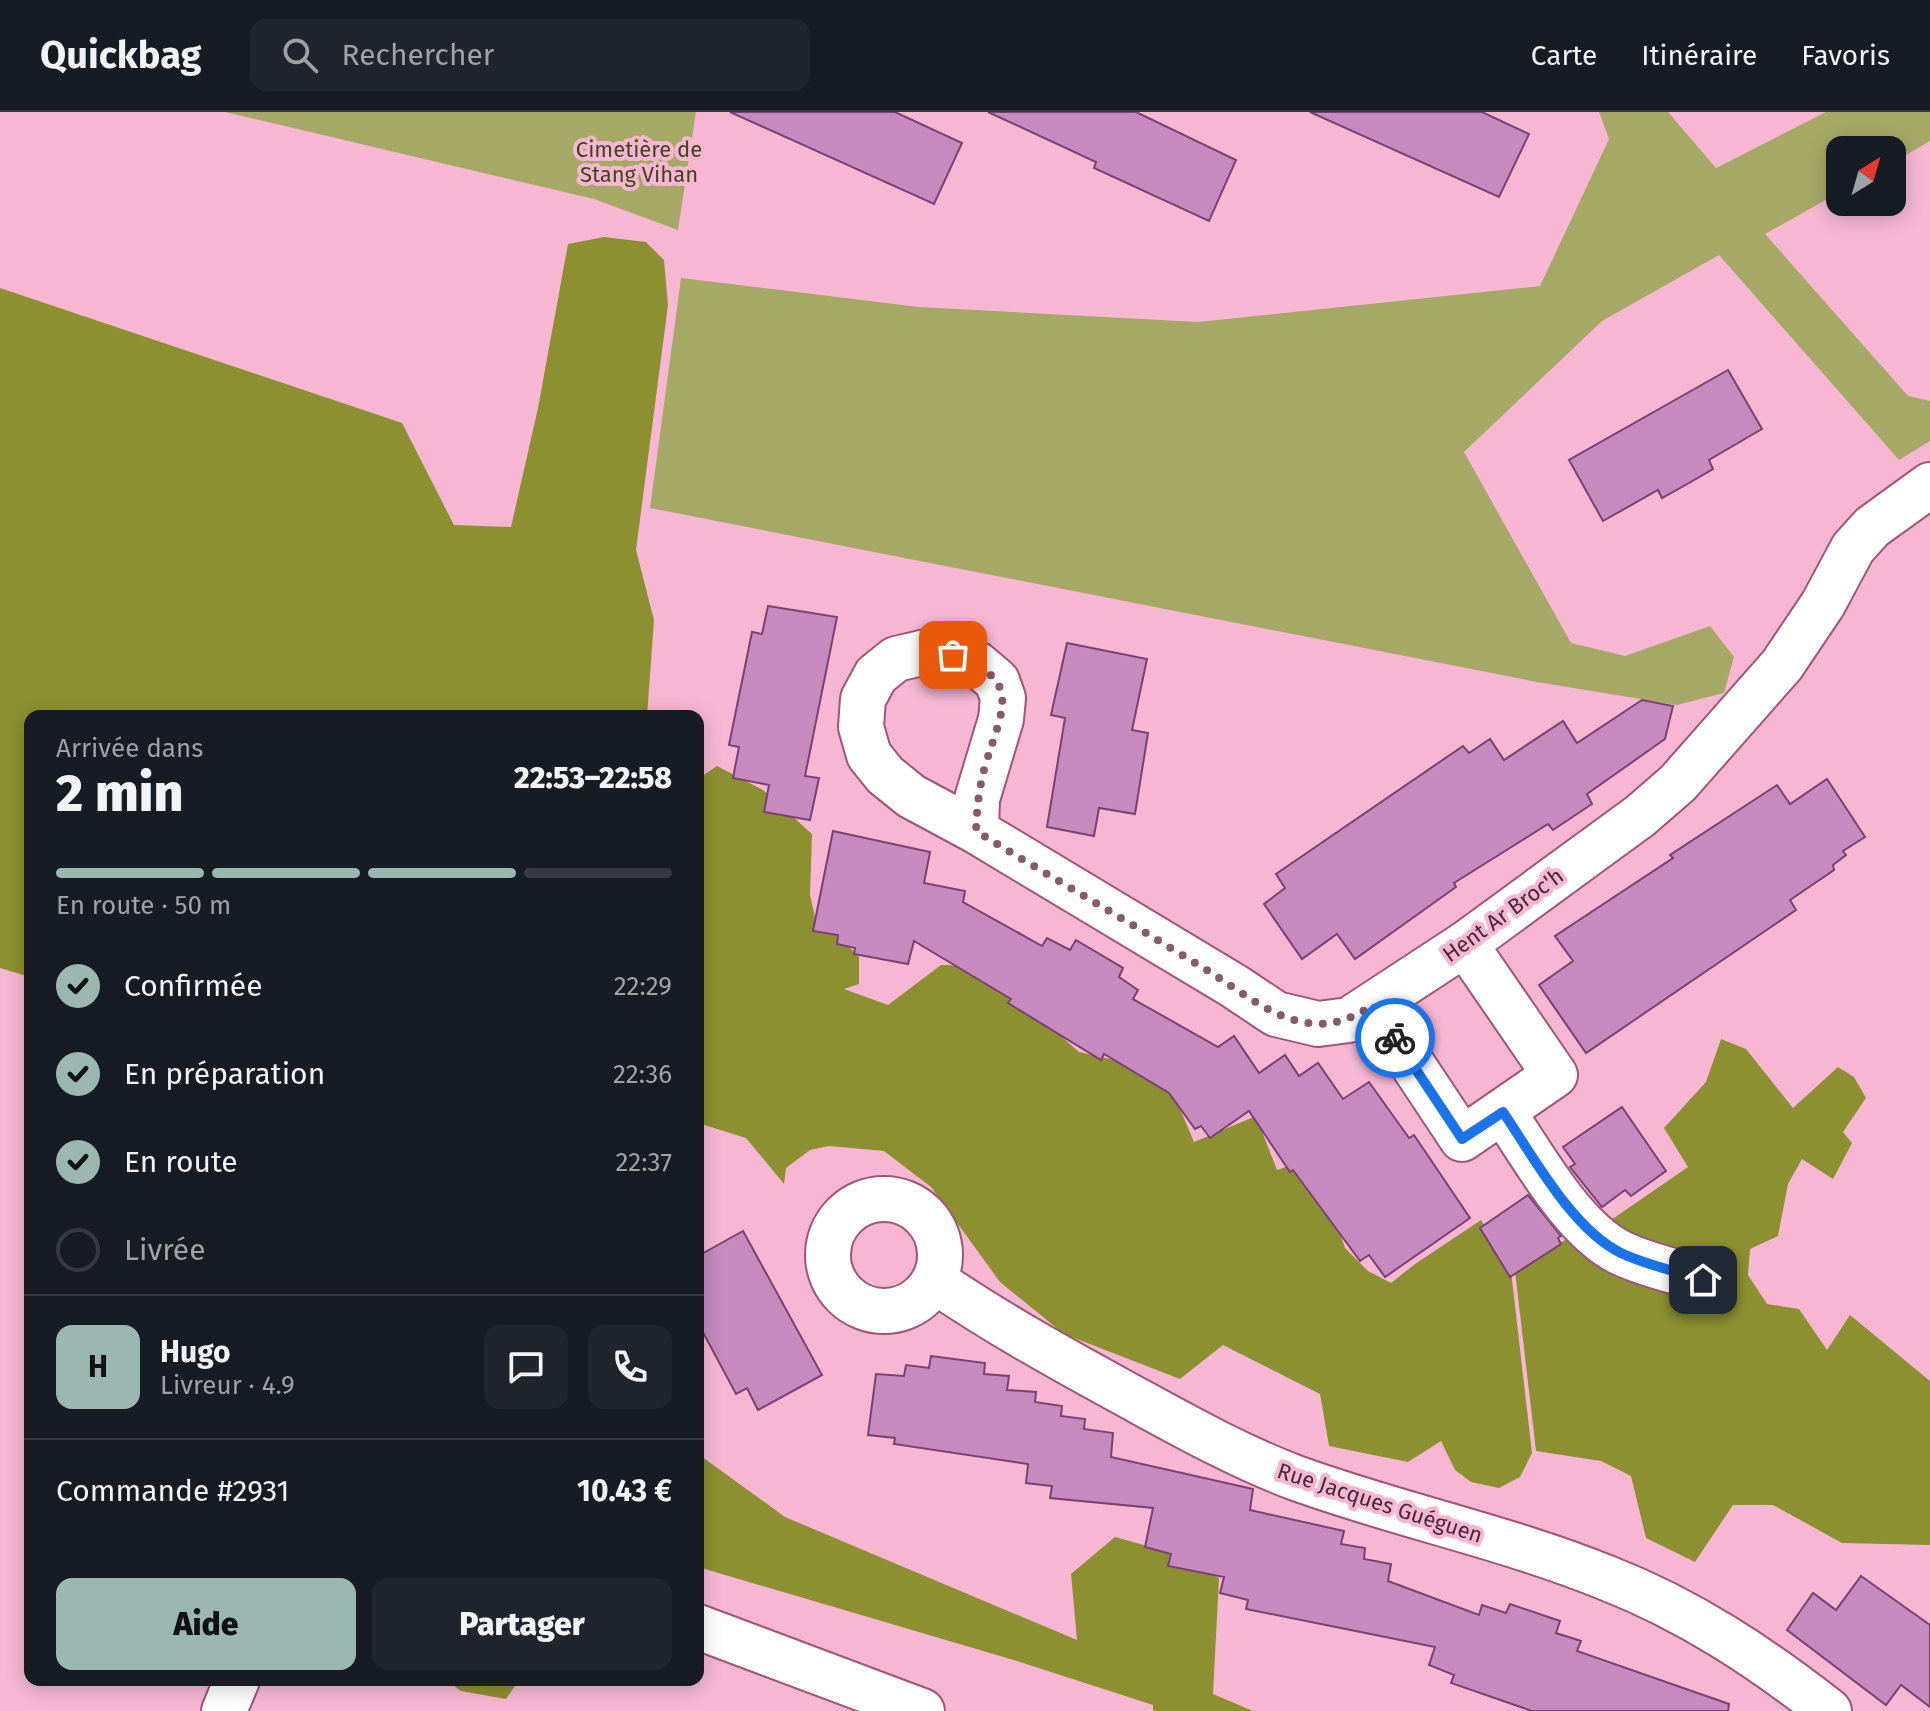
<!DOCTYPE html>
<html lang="fr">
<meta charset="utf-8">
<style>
body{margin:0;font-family:"Fira Sans",sans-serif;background:#20242c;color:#f1f3f6;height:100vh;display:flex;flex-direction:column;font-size:30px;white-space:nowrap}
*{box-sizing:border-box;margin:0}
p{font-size:26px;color:#9ea1a6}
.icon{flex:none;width:44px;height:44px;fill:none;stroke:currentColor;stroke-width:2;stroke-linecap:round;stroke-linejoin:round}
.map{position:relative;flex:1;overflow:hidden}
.side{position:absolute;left:24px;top:598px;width:680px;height:976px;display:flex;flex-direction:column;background:#171b24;border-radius:16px;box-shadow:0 4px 20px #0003}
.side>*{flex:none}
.needle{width:52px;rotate:37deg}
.buttons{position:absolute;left:1826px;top:24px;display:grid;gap:16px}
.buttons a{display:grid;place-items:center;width:80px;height:80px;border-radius:16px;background:#171b24;box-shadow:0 4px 20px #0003;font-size:40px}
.pin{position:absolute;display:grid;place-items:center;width:68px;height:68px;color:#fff;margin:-34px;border-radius:16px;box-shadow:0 4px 12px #0006}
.courier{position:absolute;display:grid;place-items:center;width:80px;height:80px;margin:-40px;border:6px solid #1a73e8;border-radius:50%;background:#fff;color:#222;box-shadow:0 2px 10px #0007}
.summary em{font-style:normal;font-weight:800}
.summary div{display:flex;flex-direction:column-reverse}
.summary{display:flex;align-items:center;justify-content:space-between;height:136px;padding:0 32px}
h1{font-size:52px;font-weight:800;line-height:60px}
.bar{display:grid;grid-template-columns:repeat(4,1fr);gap:12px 8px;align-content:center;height:96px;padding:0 32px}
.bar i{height:10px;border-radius:6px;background:#363941}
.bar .active{background:#9ab8b1}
.bar p{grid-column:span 4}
.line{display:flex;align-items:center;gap:20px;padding:0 32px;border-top:2px solid #363941}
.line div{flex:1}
.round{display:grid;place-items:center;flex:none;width:84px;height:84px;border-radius:16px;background:#20242c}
ol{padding:0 32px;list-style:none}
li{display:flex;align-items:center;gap:24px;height:88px}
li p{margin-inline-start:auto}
li .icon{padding:8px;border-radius:50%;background:#9ab8b1;color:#111;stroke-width:4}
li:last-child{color:#9ea1a6}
li i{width:44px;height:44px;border:4px solid #363941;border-radius:50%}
.button{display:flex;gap:16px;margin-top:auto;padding:16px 32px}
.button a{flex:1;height:92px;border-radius:16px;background:#9ab8b1;color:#111;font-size:32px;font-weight:800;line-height:92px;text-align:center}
.button a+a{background:#20242c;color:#f1f3f6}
header{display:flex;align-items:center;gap:48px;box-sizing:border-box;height:112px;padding:0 40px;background:#171b24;border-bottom:2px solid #363941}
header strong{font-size:38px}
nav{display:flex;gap:44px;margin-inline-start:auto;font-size:28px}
.search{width:560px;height:72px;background:#20242c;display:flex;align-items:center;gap:20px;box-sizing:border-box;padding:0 28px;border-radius:16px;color:#9ea1a6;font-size:30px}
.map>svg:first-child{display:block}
</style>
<header>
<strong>Quickbag</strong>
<div class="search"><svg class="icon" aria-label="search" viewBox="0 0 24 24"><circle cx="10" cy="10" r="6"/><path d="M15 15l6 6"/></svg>Rechercher</div>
<nav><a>Carte</a><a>Itinéraire</a><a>Favoris</a></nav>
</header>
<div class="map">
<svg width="1930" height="1599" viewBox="0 0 1930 1599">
<rect width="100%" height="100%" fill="#f7b7d3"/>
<g fill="#a6a965">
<polygon points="225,0 696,0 678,118 594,87"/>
<polygon points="1599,0 1668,0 1716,56 1826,0 1930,0 1930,29 1892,51 1892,38 1840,38 1840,80 1765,122 1908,284 1930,289 1930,329 1899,348 1719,143 1602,209 1464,340 1571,531 1625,544 1710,514 1734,545 1724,581 1677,593 1537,570 650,396 681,166 919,195 1198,210 1540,174 1609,27"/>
</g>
<g fill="#8d9030">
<polygon points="604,125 646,130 664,148 668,193 636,438 654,508 647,604 30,604 30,865 0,856 0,176 402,311 454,413 511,415 538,296 568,132"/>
<polygon points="717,654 763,678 812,722 810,783 816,810 837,823 859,845 859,872 844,877 888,893 941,853 982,854 1079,940 1164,959 1194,1030 1256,1004 1277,1058 1294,1052 1339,1118 1345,1136 1368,1159 1391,1171 1415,1152 1481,1108 1511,1159 1532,1341 1520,1365 1499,1376 1471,1370 1455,1358 1441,1329 1408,1350 1329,1334 1320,1282 1223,1233 1180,1267 1064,1222 1000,1170 931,1075 884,1039 829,1034 810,1038 786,1056 784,1072 746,1026 698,1011 698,667"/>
<polygon points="1721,927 1746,937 1793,996 1838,955 1854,965 1866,986 1843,1020 1852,1031 1833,1067 1802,1047 1788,1072 1778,1124 1750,1137 1748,1163 1767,1192 1799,1197 1827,1238 1850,1203 1930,1269 1930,1433 1842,1431 1773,1393 1733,1393 1695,1450 1646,1426 1631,1364 1601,1349 1536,1339 1515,1159 1573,1123 1598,1117 1688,1055 1664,1016 1706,970"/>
<polygon points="698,1342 785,1405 1077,1528 1071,1462 1115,1425 1162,1438 1219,1466 1213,1582 1253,1599 1153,1599 1153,1593 1017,1549 698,1455"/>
<polygon points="446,1568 519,1568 506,1587 461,1579"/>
</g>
<g fill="#c78abf" stroke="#794273" stroke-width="2">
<polygon points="730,0 895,0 962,31 934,92"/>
<polygon points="988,0 1136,0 1236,48 1209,109 1094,56 1096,50"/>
<polygon points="1310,0 1482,0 1529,22 1499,85"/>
<polygon points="1728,258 1762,317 1709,348 1713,357 1689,371 1662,386 1658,378 1603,409 1569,348"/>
<polygon points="768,494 837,505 805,664 819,666 810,708 764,700 769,673 733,666 739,635 729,633 752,520 762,522"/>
<polygon points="1067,531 1147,547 1132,618 1148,621 1135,702 1099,696 1094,724 1047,715 1065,606 1051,603"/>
<polygon points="1642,588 1673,594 1665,627 1587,682 1592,692 1553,718 1548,712 1454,771 1456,775 1355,847 1337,822 1302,847 1264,792 1285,776 1276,762 1463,634 1469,641 1490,627 1504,648 1563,609 1577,631"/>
<polygon points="1827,667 1865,725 1843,739 1846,743 1833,753 1834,758 1790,788 1796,798 1586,941 1539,873 1573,849 1555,824 1673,746 1670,743 1777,673 1790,692"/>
<polygon points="833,719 930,740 924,771 965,779 963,790 1042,834 1047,826 1070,838 1076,828 1123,856 1119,865 1138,878 1133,887 1218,935 1234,924 1259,961 1285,943 1299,964 1318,951 1343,987 1369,970 1409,1026 1414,1023 1470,1106 1385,1165 1369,1143 1360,1149 1293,1058 1290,1060 1249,999 1210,1026 1201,1014 1195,1017 1169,981 1104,942 1101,948 1008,891 1011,887 914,829 908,852 854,842 855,836 837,832 838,823 813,819"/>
<polygon points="1622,995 1666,1059 1631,1084 1625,1078 1602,1095 1570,1055 1575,1052 1563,1035"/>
<polygon points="1528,1083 1561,1124 1558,1126 1561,1132 1510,1165 1480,1116"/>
<polygon points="743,1119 822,1263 758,1298 747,1276 736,1282 698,1211 698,1144"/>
<polygon points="931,1244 985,1251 984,1262 1009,1264 1007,1278 1036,1280 1035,1290 1062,1294 1061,1304 1085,1307 1084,1317 1113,1321 1111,1345 1253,1377 1250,1398 1344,1419 1341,1432 1365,1436 1364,1447 1391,1452 1388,1469 1479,1503 1482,1493 1506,1501 1510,1492 1560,1509 1556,1521 1581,1529 1577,1539 1729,1592 1728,1599 1532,1599 1451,1571 1454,1563 1429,1553 1435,1535 1246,1497 1248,1488 1220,1481 1224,1465 1168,1454 1171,1442 1145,1435 1153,1396 1050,1386 1052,1374 1026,1371 1028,1352 894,1332 895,1326 868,1323 876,1262 904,1264 906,1253 929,1256"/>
<polygon points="1861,1464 1930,1513 1930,1595 1901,1573 1886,1593 1787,1518 1813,1481 1836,1498"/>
</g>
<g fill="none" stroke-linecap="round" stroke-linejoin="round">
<defs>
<g id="minor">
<polyline points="976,719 977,687 1001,607 1003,586 997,569 977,552 953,543 926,540 896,547 876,563 863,587 861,615 869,643 885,663 911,684 976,719 1234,874 1276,902 1318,912 1349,908 1465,832 1640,704 1678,671 1782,553 1823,492 1853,436 1872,415 1930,373"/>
<polyline points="1373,893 1462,1027 1555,963 1465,832"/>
<path d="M1503 1000C1533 1043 1572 1117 1621 1141 1646 1153 1676 1159 1703 1168"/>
<circle cx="884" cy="1143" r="56"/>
<path d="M935 1169C995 1210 1058 1245 1122 1280 1179 1311 1235 1343 1296 1366 1398 1403 1506 1425 1607 1466 1689 1498 1760 1545 1829 1599"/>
<polyline points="698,1515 922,1599"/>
<polyline points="224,1599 237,1568"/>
</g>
</defs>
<use href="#minor" stroke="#9d5678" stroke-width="48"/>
<use href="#minor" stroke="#fff" stroke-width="44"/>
</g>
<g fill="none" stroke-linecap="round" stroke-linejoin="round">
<path stroke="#865b6e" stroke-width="8" stroke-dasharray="0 14.4" d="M953 543C1023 568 1003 595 986 651 979 674 977 695 976 719 1049 764 1124 807 1197 852 1228 870 1264 901 1298 909 1328 916 1348 909 1373 893L1395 926"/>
<path stroke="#1a73e8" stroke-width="10" d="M1395 926 1462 1027 1503 1000C1533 1044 1572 1117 1621 1141 1646 1153 1676 1159 1703 1168"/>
</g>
<g text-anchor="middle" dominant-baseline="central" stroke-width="8" stroke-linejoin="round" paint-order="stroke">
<g font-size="22" fill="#43451d" stroke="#f7b7d3">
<text x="639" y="37">Cimetière de<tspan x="639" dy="25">Stang Vihan</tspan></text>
</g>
<g font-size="22" fill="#492938" stroke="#f7b7d3">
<text transform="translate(1503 803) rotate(-36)">Hent Ar Broc'h</text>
<text transform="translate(1380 1391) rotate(18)">Rue Jacques Guéguen</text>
</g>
</g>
</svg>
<div class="buttons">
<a><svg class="needle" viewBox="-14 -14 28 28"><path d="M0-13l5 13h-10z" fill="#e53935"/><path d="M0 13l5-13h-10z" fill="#9ea1a6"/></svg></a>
</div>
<div class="pin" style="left:953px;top:543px;background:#ea580c"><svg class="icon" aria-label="bag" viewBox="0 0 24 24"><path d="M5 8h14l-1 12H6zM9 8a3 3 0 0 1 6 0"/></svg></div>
<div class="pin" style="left:1703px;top:1168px;background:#1f2937"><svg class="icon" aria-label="home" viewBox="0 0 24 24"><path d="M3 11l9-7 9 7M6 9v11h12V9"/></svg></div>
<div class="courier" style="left:1395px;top:926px"><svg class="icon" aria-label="bike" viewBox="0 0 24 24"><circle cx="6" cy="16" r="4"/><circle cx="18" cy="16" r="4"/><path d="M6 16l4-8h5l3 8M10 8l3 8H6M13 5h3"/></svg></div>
<section class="side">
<div class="summary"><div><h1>2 min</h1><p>Arrivée dans</p></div><em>22:53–22:58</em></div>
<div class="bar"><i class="active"></i><i class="active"></i><i class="active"></i><i></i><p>En route · 50 m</p></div>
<ol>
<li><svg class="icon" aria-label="check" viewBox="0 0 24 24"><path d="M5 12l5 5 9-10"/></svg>Confirmée<p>22:29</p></li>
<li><svg class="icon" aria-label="check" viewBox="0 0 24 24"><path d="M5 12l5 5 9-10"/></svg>En préparation<p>22:36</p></li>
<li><svg class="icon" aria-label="check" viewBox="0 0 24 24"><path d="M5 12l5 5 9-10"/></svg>En route<p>22:37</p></li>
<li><i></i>Livrée</li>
</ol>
<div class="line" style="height:144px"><b class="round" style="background:#9ab8b1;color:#111">H</b><div><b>Hugo</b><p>Livreur · 4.9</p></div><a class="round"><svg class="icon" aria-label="chat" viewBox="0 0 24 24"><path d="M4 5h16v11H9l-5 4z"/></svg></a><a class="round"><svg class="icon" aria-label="phone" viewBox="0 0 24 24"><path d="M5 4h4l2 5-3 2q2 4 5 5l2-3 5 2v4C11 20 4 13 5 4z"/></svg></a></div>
<div class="line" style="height:104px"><div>Commande #2931</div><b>10.43 €</b></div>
<div class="button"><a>Aide</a><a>Partager</a></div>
</section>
</div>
